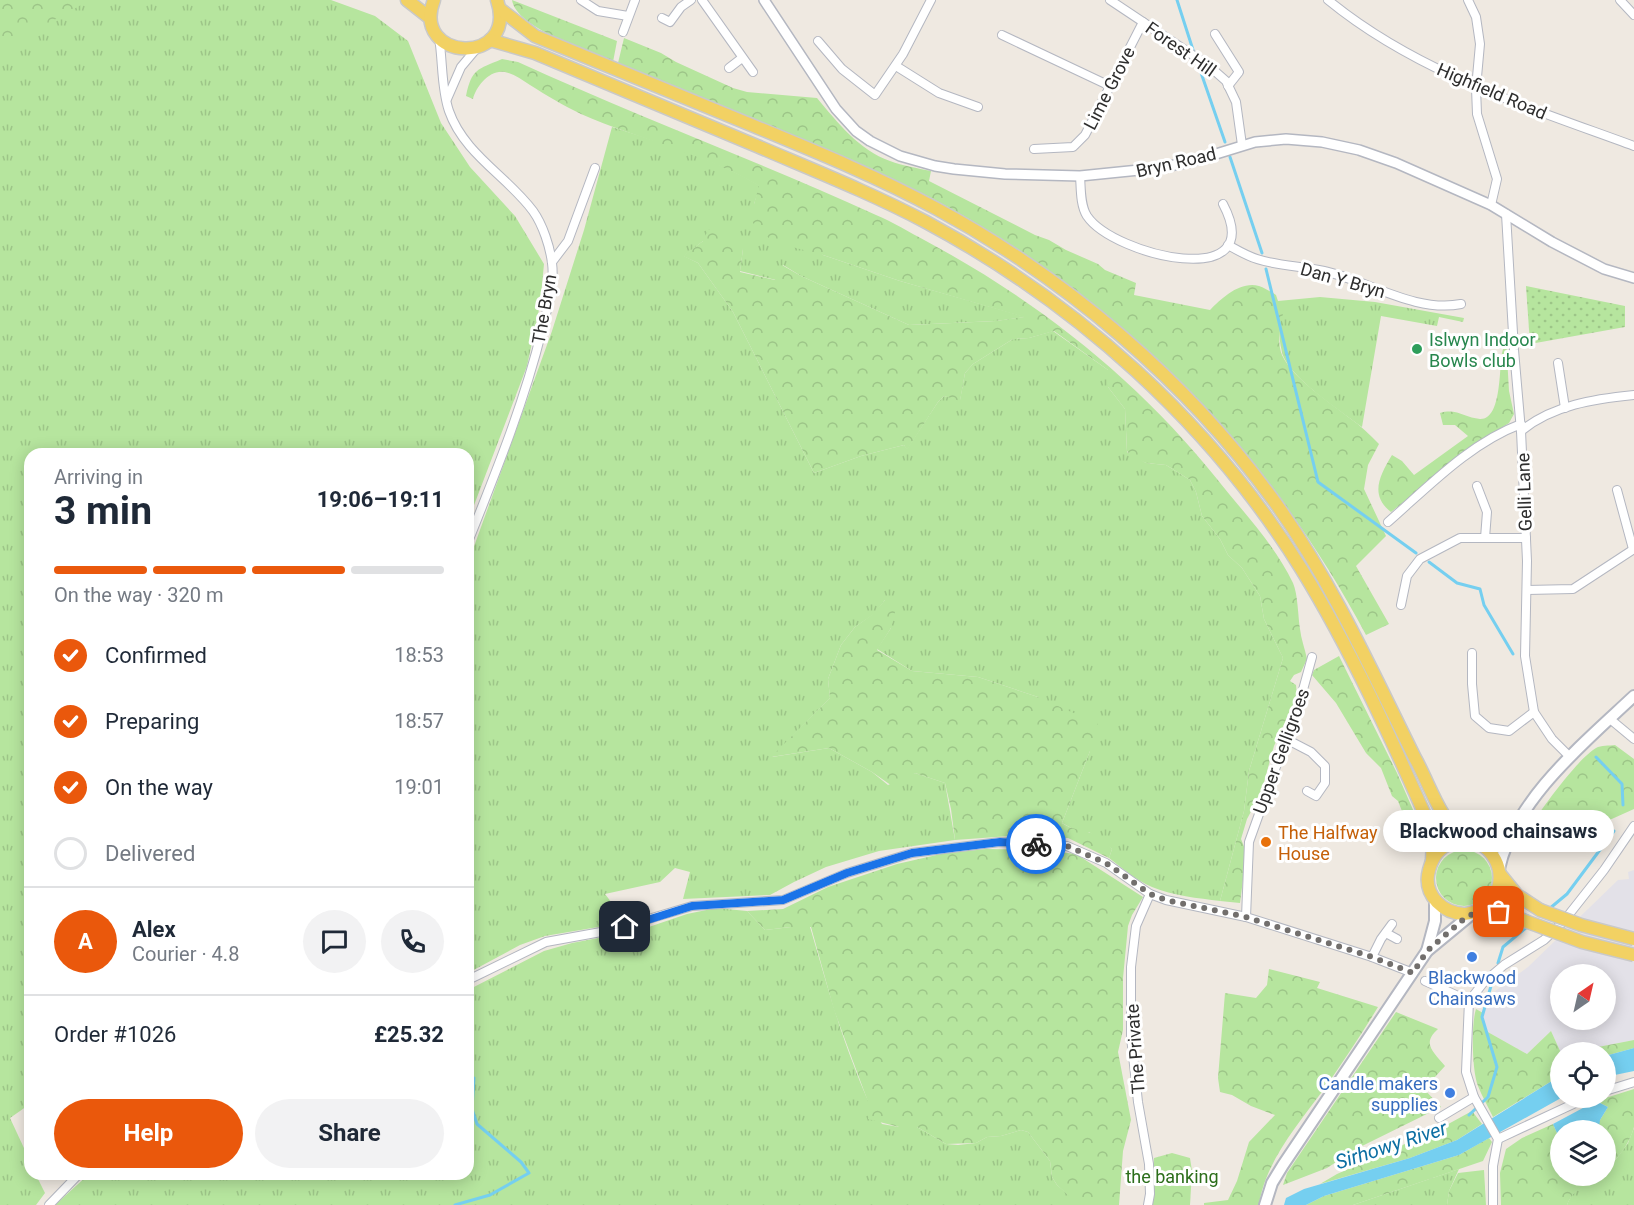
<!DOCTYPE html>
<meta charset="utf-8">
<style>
body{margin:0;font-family:Roboto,sans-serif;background:#f2f2f3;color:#1f2937;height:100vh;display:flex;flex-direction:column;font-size:22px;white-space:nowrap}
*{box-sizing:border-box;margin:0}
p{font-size:20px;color:#747a83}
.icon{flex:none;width:33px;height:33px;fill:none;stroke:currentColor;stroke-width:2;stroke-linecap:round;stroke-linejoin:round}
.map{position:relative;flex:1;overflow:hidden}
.panel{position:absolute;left:24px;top:448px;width:450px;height:732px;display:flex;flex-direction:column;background:#fff;border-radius:18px;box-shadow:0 3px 15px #0003}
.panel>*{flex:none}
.needle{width:39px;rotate:34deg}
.buttons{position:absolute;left:1550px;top:964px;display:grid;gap:12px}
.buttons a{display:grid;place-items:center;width:66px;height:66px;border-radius:50%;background:#fff;box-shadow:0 3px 15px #0003;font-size:30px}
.pin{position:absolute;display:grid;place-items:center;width:51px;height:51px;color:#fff;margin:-26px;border-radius:12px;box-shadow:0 3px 9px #0006}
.courier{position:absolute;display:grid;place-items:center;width:60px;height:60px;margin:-30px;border:4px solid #1a73e8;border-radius:50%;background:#fff;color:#222;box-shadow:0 2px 8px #0007}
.bubble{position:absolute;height:42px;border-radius:21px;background:#fff;box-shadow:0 3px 15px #0003;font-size:20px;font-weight:700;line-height:42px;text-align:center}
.overview em{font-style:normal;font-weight:700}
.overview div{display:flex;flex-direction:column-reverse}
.overview{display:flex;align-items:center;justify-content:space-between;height:102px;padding:0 30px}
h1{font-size:39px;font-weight:700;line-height:45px}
.bar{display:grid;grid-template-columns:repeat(4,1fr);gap:9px 6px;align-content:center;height:72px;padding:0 30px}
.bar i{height:8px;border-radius:4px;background:#e0e1e3}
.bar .selected{background:#ea580c}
.bar p{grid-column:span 4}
.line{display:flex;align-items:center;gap:15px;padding:0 30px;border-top:2px solid #e0e1e3}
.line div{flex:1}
.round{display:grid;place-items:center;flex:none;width:63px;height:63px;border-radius:32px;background:#f2f2f3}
ol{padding:0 30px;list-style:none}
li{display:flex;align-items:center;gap:18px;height:66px}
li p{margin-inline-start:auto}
li .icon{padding:6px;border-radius:50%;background:#ea580c;color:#fff;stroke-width:4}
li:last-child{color:#747a83}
li i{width:33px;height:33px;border:3px solid #e0e1e3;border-radius:50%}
.action{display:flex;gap:12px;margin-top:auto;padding:12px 30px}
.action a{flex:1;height:69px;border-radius:36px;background:#ea580c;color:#fff;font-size:24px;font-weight:700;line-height:69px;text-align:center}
.action a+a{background:#f2f2f3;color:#1f2937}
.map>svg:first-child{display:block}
</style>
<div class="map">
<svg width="1634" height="1205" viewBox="0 0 1634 1205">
<defs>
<pattern id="grass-tufts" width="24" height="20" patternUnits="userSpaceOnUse" patternTransform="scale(1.5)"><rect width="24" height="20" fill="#b6e59e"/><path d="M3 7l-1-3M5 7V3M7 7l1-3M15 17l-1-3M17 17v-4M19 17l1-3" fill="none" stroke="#9dc588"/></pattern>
<pattern id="forest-crowns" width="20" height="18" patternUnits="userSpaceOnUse" patternTransform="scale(1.5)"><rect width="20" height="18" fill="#b6e59e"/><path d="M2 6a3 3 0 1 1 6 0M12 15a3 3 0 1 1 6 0" fill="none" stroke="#9dc588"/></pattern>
<pattern id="garden-dots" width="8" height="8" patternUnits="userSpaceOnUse" patternTransform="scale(1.5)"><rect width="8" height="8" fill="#b6e59e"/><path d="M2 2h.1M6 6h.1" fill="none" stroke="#9dc588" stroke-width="1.8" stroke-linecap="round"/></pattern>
</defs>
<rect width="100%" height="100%" fill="#efe9e1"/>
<path fill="#e3e1e8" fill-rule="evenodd" d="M1634 870V1040L1598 1047 1582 1053H1561L1551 1031 1527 1054 1486 1031 1482 1017 1494 992 1528 967 1618 880 1629 879 1628 872ZM1560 975H1605V1020H1560Z"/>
<g fill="url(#grass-tufts)">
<polygon points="0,0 331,0 375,16 408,41 441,123 470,167 515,216 544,264 540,305 527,366 468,521 468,454 30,454 30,1104 10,1118 30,1161 30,1174 36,1175 45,1193 36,1205 0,1205"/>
<path d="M612 127C662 143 715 159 760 186L754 204 823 255 900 281 1026 317 996 321 909 325 801 276 783 265 776 280 740 271 743 249 703 241 684 256 698 263 733 312 814 473 861 456 904 445 907 449 938 402 944 396 960 400 965 373 973 364 1013 339 1029 338 1053 331 1108 370V387L1125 409 1127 452 1146 463 1166 465 1190 480 1196 492 1202 516 1220 539 1228 555 1242 568 1260 596 1264 619 1283 658 1249 771 1244 811 1220 901C1198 898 1173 896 1152 887 1136 880 1122 868 1109 858L1112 849 1089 832H1079L1062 823 1090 751 1038 697 978 677 912 671 877 649 891 628 885 600 874 614 855 627 841 645 828 679 830 698 772 757 829 748 872 772 888 785 915 773 945 783 955 840 879 851 826 867 794 882 770 895 683 899 690 872 675 868 660 882 605 894 615 907 622 923 545 936 520 945 468 973V563L552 331 584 230Z"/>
<path d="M1320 297 1375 302 1464 318 1463 322 1439 317 1437 326 1381 316 1362 427C1342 412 1287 376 1282 352 1278 336 1279 318 1278 301Z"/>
<path d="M716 908 747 911 765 930 791 927H810C824 974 836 1020 854 1066 862 1087 869 1106 882 1124L899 1127H917L946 1144 958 1145 976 1143 987 1137 1001 1136 1021 1130 1028 1132 1050 1161 1052 1177 1057 1185 1070 1196 1069 1205H55L88 1175 468 1174V990L544 951 572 943 640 930 687 914Z"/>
<path d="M1634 1128V1205H1567C1572 1190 1589 1176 1605 1176V1170L1617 1158 1628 1143Z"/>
<polygon points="1459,1169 1449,1191 1447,1205 1353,1205"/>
</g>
<g fill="url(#forest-crowns)">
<polygon points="0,0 90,0 0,50"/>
<path d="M512 0 617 41 613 62C589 51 516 28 512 0Z"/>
<path d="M624 38 661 53 676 62 733 88 747 92 817 98C838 123 859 150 890 161 903 166 917 168 931 171L929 181 1035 235 1049 240 1066 250 1098 264 1105 270 1136 283 1134 295 1210 310C1222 298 1240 281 1259 286 1265 288 1271 292 1276 295L1278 301 1285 310C1279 320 1277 343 1282 355 1293 379 1331 403 1351 419 1361 426 1370 435 1379 444L1368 465 1364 489 1386 536 1356 566 1389 624 1366 635C1271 455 1126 306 948 207 897 179 843 156 789 134 732 110 675 87 618 63Z"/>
<path d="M502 59 518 62C636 116 758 161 876 215 893 222 909 232 926 241 1038 301 1138 380 1217 479 1243 512 1275 545 1293 583 1298 594 1298 617 1300 629 1301 639 1305 649 1307 659L1301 672 1294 675 1290 681 1296 685 1297 696 1274 746 1261 793 1247 819 1241 839 1245 849V864L1240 903 1220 901 1244 811 1249 771 1283 658 1264 619 1260 596 1242 568 1228 555 1220 539 1202 516 1196 492 1190 480 1166 465 1146 463 1132 457 1127 451 1125 409 1108 387V370L1054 331 1029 338 1013 339 973 364 965 373 960 401 944 396 938 402 907 450 904 445 861 456 814 473 733 312 698 263 683 256 703 241 708 230 714 227 740 241 743 249 740 272 775 280 782 265 801 276 909 325 996 321 1024 317 900 281 823 255 773 242 753 223 754 204 759 186C704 153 640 140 581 114 564 106 546 95 530 85 522 80 514 74 505 72 490 69 476 86 473 99L466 96C472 68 477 70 502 59Z"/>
<path d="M1506 339 1509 391 1514 414 1509 423 1484 439 1391 512C1369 495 1380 475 1392 455L1402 461 1414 475 1468 436 1455 425H1443L1440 413C1457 408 1465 418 1480 419 1502 420 1499 367 1502 353 1503 348 1505 344 1506 339Z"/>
<path d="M899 596 891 628 877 650 912 671 978 677 1038 697 1098 724 1090 751 1062 823C1072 830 1081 829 1091 833 1099 836 1106 843 1112 849L1109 858 1068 838 1010 836 955 840 951 809 945 783 915 773 895 788 872 772 829 748 771 757 830 698 828 679 841 645 855 627 873 614 885 600Z"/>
<polygon points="1339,656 1397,773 1421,828 1422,843 1414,842 1398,801 1392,796 1381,768 1366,753 1336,703 1312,675 1314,670"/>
<path d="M1615 745 1634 759V809L1565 840 1548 843 1523 837C1537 815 1576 760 1596 748 1601 745 1609 746 1615 745Z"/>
<polygon points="986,849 1043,850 1076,854 1143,897 1132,915 1128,926 1123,978 1123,1030 1118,1052 1131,1120 1123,1151 1119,1205 1069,1205 1069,1196 1057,1185 1052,1177 1050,1161 1028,1132 1021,1130 1001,1136 987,1137 976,1143 946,1144 917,1127 899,1127 868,1119 870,1107 834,1010 811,927 791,927 765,930 747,911 783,909 828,887 897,864 941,854"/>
<circle cx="1464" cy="878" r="28"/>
<path d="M1269 969 1320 982 1317 988 1378 1007C1361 1035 1343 1062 1324 1089 1299 1123 1265 1162 1259 1205H1204V1203L1228 1200 1237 1181 1249 1142 1275 1115 1251 1106 1232 1095 1220 1092 1218 1078 1225 993 1256 998 1267 985Z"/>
<path d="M1476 1009 1483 1013 1482 1017 1486 1031 1527 1054 1551 1031 1561 1053 1560 1076 1493 1117C1488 1107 1482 1096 1478 1086 1472 1071 1471 1025 1476 1009Z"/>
<path d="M1396 1012 1438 1029C1421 1044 1434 1052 1445 1066L1424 1089 1441 1107 1358 1148 1327 1168 1283 1185 1287 1173Z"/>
<polygon points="1634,1040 1634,1048 1605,1056 1605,1053 1582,1053 1598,1047"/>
<path d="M1634 1089C1634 1100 1634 1116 1634 1127 1630 1143 1618 1159 1605 1170V1131H1588L1600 1120 1608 1107 1596 1101Z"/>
<polygon points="1472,1111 1482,1124 1457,1140 1410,1158 1320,1184 1337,1174 1441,1128"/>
<path d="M1553 1124 1560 1140V1176H1596C1584 1184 1572 1191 1567 1205H1501L1500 1173 1506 1149 1522 1138Z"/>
<polygon points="1489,1138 1492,1142 1483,1161 1353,1205 1306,1205 1324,1196 1459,1155"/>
<polygon points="1172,1153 1190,1158 1192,1171 1190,1205 1151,1205 1154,1158"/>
<polygon points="1484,1170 1486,1205 1447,1205 1449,1191 1458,1173"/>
</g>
<polygon fill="url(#garden-dots)" points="1526,286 1625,306 1625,327 1530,344"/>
<g fill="#75cff0">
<polygon points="1634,1048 1634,1071 1605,1077 1605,1056"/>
<polygon points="1560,1076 1561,1098 1459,1155 1324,1196 1306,1205 1284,1205 1286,1198 1304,1189 1410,1158 1457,1140"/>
<polygon points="1596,1101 1608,1107 1600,1120 1599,1127 1588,1131 1560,1131 1560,1140 1553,1124"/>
</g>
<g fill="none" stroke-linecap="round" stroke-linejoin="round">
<g stroke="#75cff0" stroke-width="3">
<polyline points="1177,0 1194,53"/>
<polyline points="1199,67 1225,142"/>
<polyline points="1230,157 1262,253"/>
<polyline points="1266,269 1318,482 1416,553"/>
<polyline points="1429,562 1457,583 1480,589 1484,605 1513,654"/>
<polyline points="1596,757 1622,784 1623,805"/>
<polyline points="1549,909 1567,894 1614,831"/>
<polyline points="1498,963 1503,947 1527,927"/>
<polyline points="1469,1115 1488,1097 1497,1067 1482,1017 1491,986"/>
<polyline points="455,1205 490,1195 529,1173 521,1162 477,1124 472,1109 474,1078"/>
</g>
<defs>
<g id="minor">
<polyline points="581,0 598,11 628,16"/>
<polyline points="702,0 753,72"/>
<polyline points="1110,0 1209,66 1226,81 1236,102 1242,145"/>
<path d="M1328 0C1417 73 1528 107 1634 146"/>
<polyline points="1468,0 1476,17 1480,44 1476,88 1477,114 1497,179 1491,205"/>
<polyline points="1620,0 1634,15"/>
<polyline points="662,18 670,22 681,7 691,0"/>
<polyline points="623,32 635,0"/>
<polyline points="1215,34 1239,72 1228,86"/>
<polyline points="1002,35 1110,86"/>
<path d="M439 38C443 61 441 88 449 111 464 154 507 176 533 211 543 225 550 247 552 263 555 285 547 309 542 330 524 403 496 472 468 542"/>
<polyline points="818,41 842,69 875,95 903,54 931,0"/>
<polyline points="896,66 939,93 978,107"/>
<polyline points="729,68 742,58"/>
<polyline points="447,99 461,67 477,48"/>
<polyline points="1034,149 1073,147 1085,135 1143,22"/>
<path d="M1080 176C1081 188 1080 205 1087 216 1114 256 1270 293 1223 204"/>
<polyline points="1506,214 1514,350 1521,431 1527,561 1525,656 1534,712 1552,739 1570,757"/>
<path d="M1228 245C1237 250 1247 256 1257 259 1278 266 1302 266 1324 271 1368 281 1416 313 1461 304"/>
<polyline points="552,262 568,241 595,168"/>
<polyline points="1558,363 1565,408"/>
<path d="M1521 431C1553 405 1594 399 1634 395"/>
<polyline points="1477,486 1487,512 1485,538"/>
<polyline points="1617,490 1633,549"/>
<path d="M1388 522C1428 487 1470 443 1521 424"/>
<polyline points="1527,590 1573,589 1634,549"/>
<polyline points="1401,605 1407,576 1420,559 1460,538 1526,538"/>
<polyline points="1472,653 1472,684 1475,716 1489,728 1509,731 1534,712"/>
<polyline points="1610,719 1634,739"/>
<polyline points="1286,739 1311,752 1325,766 1325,783 1316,796 1307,791"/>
<polyline points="1246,917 1249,842 1301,697 1312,657"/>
<polyline points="1386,933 1397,939"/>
<polyline points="1372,957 1381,939 1392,924"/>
<polyline points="468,980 546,942 612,930 692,906 783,900 847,873 912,853 1000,842 1067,846 1106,863 1150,894 1166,900 1246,917 1372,957 1413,973"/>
<polyline points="1425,981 1469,1001"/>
<polyline points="1605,1091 1634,1082"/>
<polyline points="1439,1118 1474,1097"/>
<polyline points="1498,1139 1586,1098"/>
<polyline points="49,1205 79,1174"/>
<polyline points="1148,1205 1150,1194 1149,1164 1138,1102 1131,1037 1131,967 1136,926 1150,894"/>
<polyline points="1493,1205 1493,1166 1498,1139 1474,1097 1466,1072 1469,1001 1484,982 1504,965 1544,940 1563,922 1604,870 1634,826"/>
</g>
<polyline id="tertiary" points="764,0 836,109 856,131 870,141 900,156 935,166 954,169 1005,174 1080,176 1159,168 1190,162 1255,142 1286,139 1322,142 1359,150 1396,163 1491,205 1552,242 1604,269 1634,278"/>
<g id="secondary">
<polyline points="1473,841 1493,837 1515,824"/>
<path d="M1499 869C1514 800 1584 743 1634 696"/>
<polyline points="1427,951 1435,921 1435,900"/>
<polyline points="1265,1205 1272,1183 1283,1165 1427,951 1473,913"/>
</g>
<g id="primary">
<polyline points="407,0 430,18"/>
<path d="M434 0C410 62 519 67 497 0"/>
<path d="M500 9 535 36C607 65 678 95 749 124 812 150 876 176 937 209 1067 279 1187 381 1274 501 1331 580 1372 671 1415 758 1425 776 1432 796 1443 814L1455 830 1467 840"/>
<path d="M490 40 535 53C609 84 683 115 757 146 813 170 871 193 926 222 1077 303 1211 423 1302 570 1351 650 1391 738 1429 824L1433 839 1432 861"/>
<polyline points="1500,874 1517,895 1540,910"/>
<path d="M1481 910C1521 883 1490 824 1447 845 1436 851 1430 863 1428 875 1425 896 1443 913 1464 914 1470 914 1475 911 1481 910 1496 908 1513 915 1525 921"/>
</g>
</defs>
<use href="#minor" stroke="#b4b7c1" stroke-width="10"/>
<use href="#tertiary" stroke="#b4b7c1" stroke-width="12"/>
<use href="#secondary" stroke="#b4b7c1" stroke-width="14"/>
<use href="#primary" stroke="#c9c9c9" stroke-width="15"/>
<use href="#minor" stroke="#fff" stroke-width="8"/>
<use href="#tertiary" stroke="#fff" stroke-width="9"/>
<use href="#secondary" stroke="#fff" stroke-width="10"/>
<use href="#primary" stroke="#f2d163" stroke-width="12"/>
<defs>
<g id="primary-bridge">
<polyline points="1540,910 1581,925 1634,939"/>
<polyline points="1525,921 1582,942 1634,955"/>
</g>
</defs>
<use href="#primary-bridge" stroke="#c9c9c9" stroke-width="15" stroke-linecap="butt"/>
<use href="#primary-bridge" stroke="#f2d163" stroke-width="12"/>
</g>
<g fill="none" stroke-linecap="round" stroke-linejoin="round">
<polyline stroke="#726f6d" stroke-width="6" stroke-dasharray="0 10.8" points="1036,844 1067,846 1106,863 1150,894 1166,900 1246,917 1372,957 1413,973 1427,951 1465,918 1481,910 1499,912"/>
<polyline stroke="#1a73e8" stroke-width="8" points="625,927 692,906 783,900 847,873 912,853 1000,842 1036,844"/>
</g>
<circle fill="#2e9e5b" stroke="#fff" stroke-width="2" cx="1417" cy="349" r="6"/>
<circle fill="#e8710a" stroke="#fff" stroke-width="2" cx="1266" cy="842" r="6"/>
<g fill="#3f7fe0" stroke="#fff" stroke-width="2">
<circle cx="1472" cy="957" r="6"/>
<circle cx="1450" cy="1093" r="6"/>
</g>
<g text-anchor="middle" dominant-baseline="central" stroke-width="6" stroke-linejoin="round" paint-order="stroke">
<g font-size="18" fill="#2e2e2e" stroke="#fff">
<text transform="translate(1181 49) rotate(35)">Forest Hill</text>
<text transform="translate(1109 88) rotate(-63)">Lime Grove</text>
<text transform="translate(1492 91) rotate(23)">Highfield Road</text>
<text transform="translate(1176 162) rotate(-13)">Bryn Road</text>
<text transform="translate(1343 280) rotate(16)">Dan Y Bryn</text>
<text transform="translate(544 309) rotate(-80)">The Bryn</text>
<text transform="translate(1524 492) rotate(-92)">Gelli Lane</text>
<text transform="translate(1281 751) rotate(-70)">Upper Gelligroes</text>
<text transform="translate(1135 1049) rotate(-94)">The Private</text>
</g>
<g font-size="18" fill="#27864d" stroke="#fff" text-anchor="start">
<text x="1429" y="339">Islwyn Indoor<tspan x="1429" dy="21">Bowls club</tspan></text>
</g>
<g font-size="18" fill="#c56008" stroke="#fff" text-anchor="start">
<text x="1278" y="832">The Halfway<tspan x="1278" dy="21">House</tspan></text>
</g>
<g font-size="18" fill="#366cbe" stroke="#fff">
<text x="1472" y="977">Blackwood<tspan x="1472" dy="21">Chainsaws</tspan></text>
<text x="1438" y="1083" text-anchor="end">Candle makers<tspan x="1438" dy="21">supplies</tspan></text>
</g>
<g font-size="18" fill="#2c6e1b" stroke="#fff">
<text x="1172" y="1176">the banking</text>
</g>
<g font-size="20" font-style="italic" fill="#0d6fa3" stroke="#fff">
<text transform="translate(1391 1145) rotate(-18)">Sirhowy River</text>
</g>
</g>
</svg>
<div class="buttons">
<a><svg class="needle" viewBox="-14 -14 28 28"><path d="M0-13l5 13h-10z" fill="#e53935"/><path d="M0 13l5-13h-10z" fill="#747a83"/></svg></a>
<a><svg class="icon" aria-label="locate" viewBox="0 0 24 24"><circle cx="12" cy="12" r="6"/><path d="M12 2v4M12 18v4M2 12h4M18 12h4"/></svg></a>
<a><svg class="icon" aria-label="layers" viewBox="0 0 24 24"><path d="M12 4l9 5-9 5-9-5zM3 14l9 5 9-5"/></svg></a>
</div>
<div class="pin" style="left:1499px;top:912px;background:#ea580c"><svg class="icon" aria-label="bag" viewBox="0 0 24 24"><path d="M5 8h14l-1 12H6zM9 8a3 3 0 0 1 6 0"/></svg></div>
<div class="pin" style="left:625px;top:927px;background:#1f2937"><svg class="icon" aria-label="home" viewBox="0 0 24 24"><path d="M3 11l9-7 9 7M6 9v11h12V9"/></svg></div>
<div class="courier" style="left:1036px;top:844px"><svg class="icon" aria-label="bike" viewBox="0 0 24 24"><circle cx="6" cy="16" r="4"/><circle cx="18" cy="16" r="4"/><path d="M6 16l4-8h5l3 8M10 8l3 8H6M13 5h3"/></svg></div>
<div class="bubble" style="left:1383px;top:810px;width:231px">Blackwood chainsaws</div>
<section class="panel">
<div class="overview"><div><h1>3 min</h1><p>Arriving in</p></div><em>19:06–19:11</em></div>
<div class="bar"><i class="selected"></i><i class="selected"></i><i class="selected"></i><i></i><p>On the way · 320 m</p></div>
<ol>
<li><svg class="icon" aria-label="check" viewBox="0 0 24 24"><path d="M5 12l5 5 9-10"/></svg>Confirmed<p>18:53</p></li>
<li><svg class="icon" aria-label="check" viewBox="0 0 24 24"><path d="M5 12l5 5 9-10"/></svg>Preparing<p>18:57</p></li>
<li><svg class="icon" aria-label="check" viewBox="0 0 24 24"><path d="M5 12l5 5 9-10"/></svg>On the way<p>19:01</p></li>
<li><i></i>Delivered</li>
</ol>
<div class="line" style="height:108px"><b class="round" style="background:#ea580c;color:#fff">A</b><div><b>Alex</b><p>Courier · 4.8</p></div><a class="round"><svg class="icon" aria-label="chat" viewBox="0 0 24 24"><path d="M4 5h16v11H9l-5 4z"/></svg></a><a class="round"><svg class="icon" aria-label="phone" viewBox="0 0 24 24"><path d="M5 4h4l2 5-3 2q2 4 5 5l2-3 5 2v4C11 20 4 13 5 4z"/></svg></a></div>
<div class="line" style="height:78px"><div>Order #1026</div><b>£25.32</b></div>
<div class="action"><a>Help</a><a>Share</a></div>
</section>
</div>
